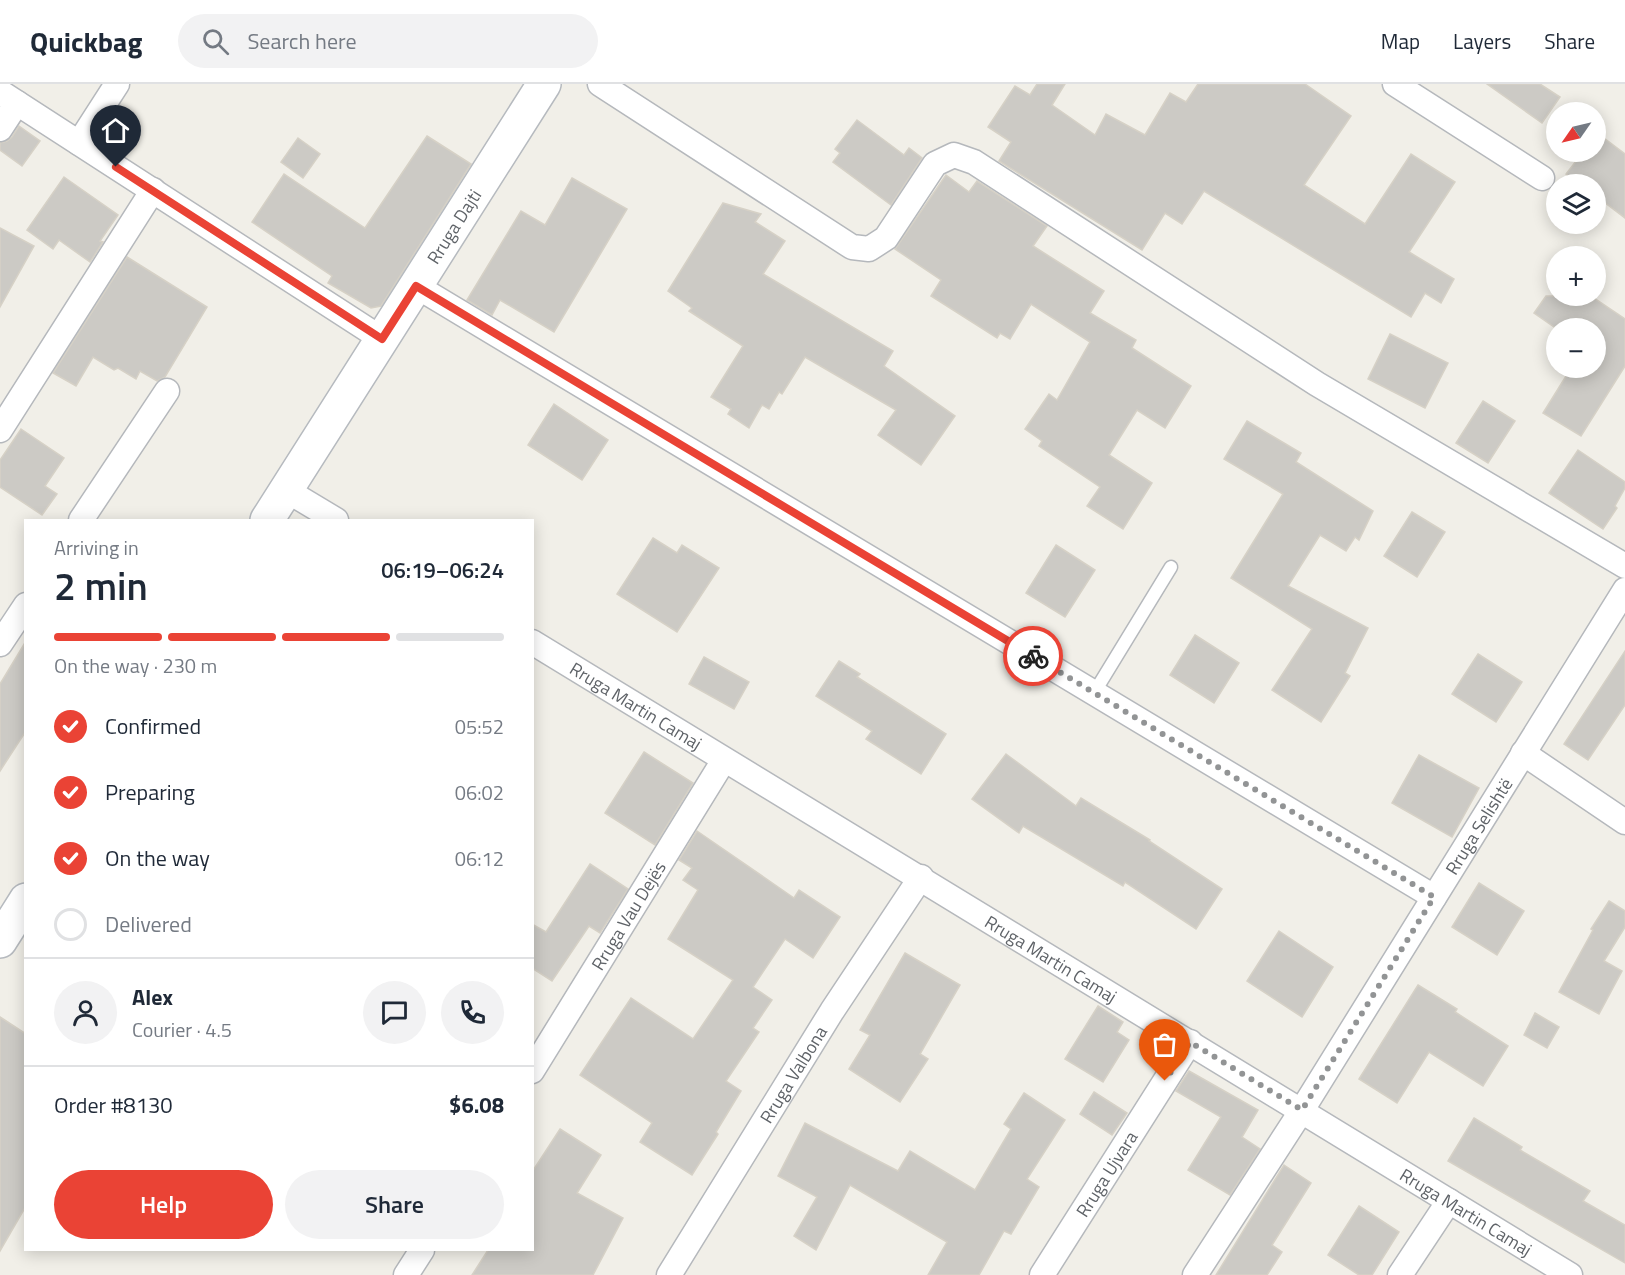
<!DOCTYPE html>
<meta charset="utf-8">
<style>
body{margin:0;font-family:"Titillium Web",sans-serif;background:#f2f2f3;color:#1f2937;height:100vh;display:flex;flex-direction:column;font-size:22px;white-space:nowrap}
*{box-sizing:border-box;margin:0}
p{font-size:20px;color:#747a83}
.icon{flex:none;width:33px;height:33px;fill:none;stroke:currentColor;stroke-width:2;stroke-linecap:round;stroke-linejoin:round}
.map{position:relative;flex:1;overflow:hidden}
.details{position:absolute;left:24px;top:435px;width:510px;height:732px;display:flex;flex-direction:column;background:#fff;border-radius:0px;box-shadow:0 3px 15px #0003}
.details>*{flex:none}
.needle{width:39px;rotate:236deg}
.controls{position:absolute;left:1546px;top:18px;display:grid;gap:12px}
.controls a{display:grid;place-items:center;width:60px;height:60px;border-radius:50%;background:#fff;box-shadow:0 3px 15px #0003;font-size:30px}
.pin{position:absolute;display:grid;place-items:center;width:51px;height:51px;color:#fff;margin:-62px -26px;border-radius:50% 50% 50% 0;rotate:-45deg;box-shadow:0 0 6px #0007}
.pin .icon{rotate:45deg}
.courier{position:absolute;display:grid;place-items:center;width:60px;height:60px;margin:-30px;border:4px solid #ea4335;border-radius:50%;background:#fff;color:#222;box-shadow:0 2px 8px #0007}
.head em{font-style:normal;font-weight:600}
.head div{display:flex;flex-direction:column-reverse}
.head{display:flex;align-items:center;justify-content:space-between;height:102px;padding:0 30px}
h1{font-size:39px;font-weight:600;line-height:45px}
.bar{display:grid;grid-template-columns:repeat(4,1fr);gap:9px 6px;align-content:center;height:72px;padding:0 30px}
.bar i{height:8px;border-radius:4px;background:#e0e1e3}
.bar .active{background:#ea4335}
.bar p{grid-column:span 4}
.line{display:flex;align-items:center;gap:15px;padding:0 30px;border-top:2px solid #e0e1e3}
.line div{flex:1}
.round{display:grid;place-items:center;flex:none;width:63px;height:63px;border-radius:32px;background:#f2f2f3}
ol{padding:0 30px;list-style:none}
li{display:flex;align-items:center;gap:18px;height:66px}
li p{margin-inline-start:auto}
li .icon{padding:6px;border-radius:50%;background:#ea4335;color:#fff;stroke-width:4}
li:last-child{color:#747a83}
li i{width:33px;height:33px;border:3px solid #e0e1e3;border-radius:50%}
.cta{display:flex;gap:12px;margin-top:auto;padding:12px 30px}
.cta a{flex:1;height:69px;border-radius:36px;background:#ea4335;color:#fff;font-size:24px;font-weight:600;line-height:69px;text-align:center}
.cta a+a{background:#f2f2f3;color:#1f2937}
header{display:flex;align-items:center;gap:36px;box-sizing:border-box;height:84px;padding:0 30px;background:#fff;border-bottom:2px solid #e0e1e3}
header strong{font-size:28px}
nav{display:flex;gap:33px;margin-inline-start:auto;font-size:21px}
.search{width:420px;height:54px;background:#f2f2f3;display:flex;align-items:center;gap:15px;box-sizing:border-box;padding:0 21px;border-radius:33px;color:#747a83;font-size:22px}
.map>svg:first-child{display:block}
</style>
<header>
<strong>Quickbag</strong>
<div class="search"><svg class="icon" aria-label="search" viewBox="0 0 24 24"><circle cx="10" cy="10" r="6"/><path d="M15 15l6 6"/></svg>Search here</div>
<nav><a>Map</a><a>Layers</a><a>Share</a></nav>
</header>
<div class="map">
<svg width="1625" height="1191" viewBox="0 0 1625 1191">
<rect width="100%" height="100%" fill="#f1efe8"/>
<g fill="#cccac5" stroke="#d6d1c6" stroke-width="1.5">
<polygon points="1037,0 1065,0 1052,21 1095,51 1106,30 1145,51 1170,9 1186,18 1198,0 1305,0 1351,32 1304,101 1365,140 1411,70 1455,98 1409,168 1454,195 1441,219 1425,209 1411,233 1204,107 1182,140 1165,129 1142,166 999,77 1011,58 988,43 1015,2 1030,11"/>
<polygon points="1487,0 1540,0 1560,13 1542,39"/>
<polygon points="857,36 904,71 909,64 922,74 891,121 833,78 840,69 835,65"/>
<polygon points="19,42 40,57 22,82 0,66 0,59 7,57 12,53"/>
<polygon points="1596,48 1625,70 1625,134 1596,112 1596,100 1581,100 1566,90 1583,68 1596,68"/>
<polygon points="427,52 471,80 381,222 371,224 328,199 332,192 252,138 284,90 365,144"/>
<polygon points="298,54 320,70 303,94 281,78"/>
<polygon points="946,91 969,108 977,97 1047,142 1033,162 1104,207 1090,229 1136,256 1132,264 1191,302 1165,344 1137,326 1109,371 1152,399 1123,445 1087,422 1100,403 1039,362 1042,357 1025,345 1049,310 1057,316 1090,258 1031,220 1010,255 1000,249 997,254 931,212 941,196 895,165"/>
<polygon points="64,93 118,131 100,157 103,158 90,178 59,156 53,165 27,146"/>
<polygon points="572,94 627,125 554,248 500,216 492,231 467,216 521,127 545,141"/>
<polygon points="723,119 761,130 755,138 785,157 763,190 893,267 884,282 955,332 921,381 878,351 896,326 805,273 782,310 779,308 769,325 762,321 749,344 728,330 731,325 711,313 743,262 689,227 692,224 668,207"/>
<polygon points="0,144 34,162 0,223"/>
<polygon points="127,173 207,223 165,293 157,297 140,287 136,295 118,284 114,286 93,273 76,302 53,289"/>
<polygon points="1546,212 1591,212 1625,235 1625,282 1581,352 1543,329 1571,284 1596,284 1596,244 1557,245 1534,229"/>
<polygon points="1390,250 1448,279 1425,324 1368,295"/>
<polygon points="1483,317 1515,337 1488,379 1456,359"/>
<polygon points="554,320 608,356 582,396 528,361"/>
<polygon points="1247,337 1301,369 1296,378 1373,427 1359,456 1355,453 1346,467 1320,451 1288,502 1368,544 1345,589 1350,592 1321,638 1272,606 1312,545 1231,494 1283,410 1224,375"/>
<polygon points="21,345 64,374 45,402 57,410 42,431 0,403 0,376"/>
<polygon points="1578,366 1625,398 1625,404 1615,422 1617,424 1603,445 1549,409"/>
<polygon points="1412,428 1445,448 1417,493 1384,472"/>
<polygon points="653,454 677,469 682,461 719,484 677,548 617,510"/>
<polygon points="1056,461 1095,486 1065,533 1026,509"/>
<polygon points="1195,551 1239,579 1214,619 1170,591"/>
<polygon points="26,557 26,647 0,687 0,600"/>
<polygon points="1625,567 1625,621 1588,676 1564,660"/>
<polygon points="1478,570 1522,598 1496,638 1452,610"/>
<polygon points="704,573 749,598 734,625 689,600"/>
<polygon points="839,577 860,590 857,593 946,650 921,690 866,655 872,647 816,612"/>
<polygon points="644,668 693,699 655,761 605,729"/>
<polygon points="1006,670 1076,722 1081,714 1150,756 1149,757 1222,805 1196,845 1125,798 1123,802 1023,742 1019,749 972,715"/>
<polygon points="1419,671 1479,704 1452,753 1392,719"/>
<polygon points="697,747 794,814 799,806 840,833 813,874 785,855 753,903 772,916 753,944 759,948 726,997 741,1007 716,1048 718,1050 692,1091 640,1058 652,1039 580,991 631,914 693,955 733,896 668,855 698,806 683,796 692,784 679,776"/>
<polygon points="590,780 628,805 600,849 589,842 552,897 532,884 532,840 546,848"/>
<polygon points="1479,799 1524,827 1497,871 1452,843"/>
<polygon points="1609,817 1625,827 1625,843 1604,877 1622,887 1599,930 1559,908 1593,846 1591,845"/>
<polygon points="1279,847 1333,883 1302,933 1247,897"/>
<polygon points="905,869 960,901 920,970 928,975 900,1018 849,985 870,951 860,946"/>
<polygon points="1418,901 1457,925 1455,928 1508,962 1483,1002 1429,968 1397,1019 1359,995"/>
<polygon points="1098,922 1123,938 1117,948 1129,956 1103,998 1065,975"/>
<polygon points="1535,929 1559,943 1547,964 1524,951"/>
<polygon points="0,933 26,950 26,1122 0,1167"/>
<polygon points="1189,987 1258,1026 1242,1053 1260,1065 1230,1111 1188,1086 1221,1033 1176,1007"/>
<polygon points="1094,1008 1127,1029 1112,1051 1080,1030"/>
<polygon points="1024,1009 1065,1036 1027,1095 1039,1103 1011,1150 1004,1147 979,1191 928,1191 947,1158 850,1101 816,1166 794,1152 817,1113 778,1092 805,1039 898,1087 910,1067 975,1106 1011,1045 1004,1040"/>
<polygon points="1474,1034 1522,1063 1520,1066 1590,1107 1583,1117 1625,1141 1625,1179 1448,1077"/>
<polygon points="560,1045 601,1071 577,1109 623,1134 593,1191 472,1191 488,1166 532,1166 532,1088"/>
<polygon points="1284,1081 1311,1099 1272,1161 1282,1168 1267,1191 1216,1191"/>
<polygon points="1359,1122 1399,1148 1372,1191 1359,1191 1328,1171"/>
</g>
<g fill="none" stroke-linecap="round" stroke-linejoin="round">
<defs>
<polyline id="lane" points="1094,609 1171,483"/>
<g id="street">
<polyline points="600,0 852,163 869,165 886,154 935,80 954,71 974,78 1317,300 1625,482"/>
<polyline points="1395,0 1542,94"/>
<polyline points="0,8 382,255"/>
<polyline points="0,45 17,19"/>
<polyline points="79,59 117,0"/>
<polyline points="416,202 1434,813"/>
<polyline points="0,346 153,106"/>
<polyline points="286,406 336,436"/>
<polyline points="81,436 167,307"/>
<path id="s1" d="M532 558 1570 1191"/>
<polyline points="0,560 26,521"/>
<polyline points="1523,669 1625,738"/>
<path id="s2" d="M532 987 724 676"/>
<polyline points="406,1191 422,1166"/>
<path id="s3" d="M669 1191 832 927 921 793"/>
<path id="s4" d="M1042 1191 1190 958"/>
<path id="s5" d="M1195 1191 1302 1026 1625 506"/>
<polyline points="1400,1191 1449,1117"/>
</g>
<g id="secondary">
<path id="s6" d="M267 436 544 0"/>
<polyline points="0,857 26,816"/>
</g>
</defs>
<use href="#lane" stroke="#b5b8bc" stroke-width="15"/>
<use href="#street" stroke="#b5b8bc" stroke-width="27"/>
<use href="#secondary" stroke="#b6babf" stroke-width="36"/>
<use href="#lane" stroke="#fff" stroke-width="12"/>
<use href="#street" stroke="#fff" stroke-width="24"/>
<use href="#secondary" stroke="#fff" stroke-width="33"/>
</g>
<g fill="none" stroke-linecap="round" stroke-linejoin="round">
<polyline stroke="#929495" stroke-width="6" stroke-dasharray="0 10.8" points="1033,572 1434,813 1302,1026 1190,958 1165,997"/>
<polyline stroke="#ea4335" stroke-width="8" points="116,83 382,255 416,202 1033,572"/>
</g>
<g text-anchor="middle" dominant-baseline="central" stroke-width="5" stroke-linejoin="round" paint-order="stroke">
<g font-size="18" fill="#5f6368" stroke="#fff">
<text stroke="none"><textPath href="#s6" startOffset="348">Rruga Dajti</textPath></text>
<text stroke="none"><textPath href="#s1" startOffset="122">Rruga Martin Camaj</textPath></text>
<text stroke="none"><textPath href="#s5" startOffset="531">Rruga Selishtë</textPath></text>
<text stroke="none"><textPath href="#s2" startOffset="183">Rruga Vau Dejës</textPath></text>
<text stroke="none"><textPath href="#s1" startOffset="608">Rruga Martin Camaj</textPath></text>
<text stroke="none"><textPath href="#s3" startOffset="236">Rruga Valbona</textPath></text>
<text stroke="none"><textPath href="#s4" startOffset="120">Rruga Ujvara</textPath></text>
<text stroke="none"><textPath href="#s1" startOffset="1094">Rruga Martin Camaj</textPath></text>
</g>
</g>
</svg>
<div class="controls">
<a><svg class="needle" viewBox="-14 -14 28 28"><path d="M0-13l5 13h-10z" fill="#e53935"/><path d="M0 13l5-13h-10z" fill="#747a83"/></svg></a>
<a><svg class="icon" aria-label="layers" viewBox="0 0 24 24"><path d="M12 4l9 5-9 5-9-5zM3 14l9 5 9-5"/></svg></a>
<a>+</a>
<a>−</a>
</div>
<div class="pin" style="left:1165px;top:997px;background:#ea580c"><svg class="icon" aria-label="bag" viewBox="0 0 24 24"><path d="M5 8h14l-1 12H6zM9 8a3 3 0 0 1 6 0"/></svg></div>
<div class="pin" style="left:116px;top:83px;background:#1f2937"><svg class="icon" aria-label="home" viewBox="0 0 24 24"><path d="M3 11l9-7 9 7M6 9v11h12V9"/></svg></div>
<div class="courier" style="left:1033px;top:572px"><svg class="icon" aria-label="bike" viewBox="0 0 24 24"><circle cx="6" cy="16" r="4"/><circle cx="18" cy="16" r="4"/><path d="M6 16l4-8h5l3 8M10 8l3 8H6M13 5h3"/></svg></div>
<section class="details">
<div class="head"><div><h1>2 min</h1><p>Arriving in</p></div><em>06:19–06:24</em></div>
<div class="bar"><i class="active"></i><i class="active"></i><i class="active"></i><i></i><p>On the way · 230 m</p></div>
<ol>
<li><svg class="icon" aria-label="check" viewBox="0 0 24 24"><path d="M5 12l5 5 9-10"/></svg>Confirmed<p>05:52</p></li>
<li><svg class="icon" aria-label="check" viewBox="0 0 24 24"><path d="M5 12l5 5 9-10"/></svg>Preparing<p>06:02</p></li>
<li><svg class="icon" aria-label="check" viewBox="0 0 24 24"><path d="M5 12l5 5 9-10"/></svg>On the way<p>06:12</p></li>
<li><i></i>Delivered</li>
</ol>
<div class="line" style="height:108px"><a class="round"><svg class="icon" aria-label="person" viewBox="0 0 24 24"><circle cx="12" cy="8" r="4"/><path d="M4 21q1-7 8-7t8 7"/></svg></a><div><b>Alex</b><p>Courier · 4.5</p></div><a class="round"><svg class="icon" aria-label="chat" viewBox="0 0 24 24"><path d="M4 5h16v11H9l-5 4z"/></svg></a><a class="round"><svg class="icon" aria-label="phone" viewBox="0 0 24 24"><path d="M5 4h4l2 5-3 2q2 4 5 5l2-3 5 2v4C11 20 4 13 5 4z"/></svg></a></div>
<div class="line" style="height:78px"><div>Order #8130</div><b>$6.08</b></div>
<div class="cta"><a>Help</a><a>Share</a></div>
</section>
</div>
